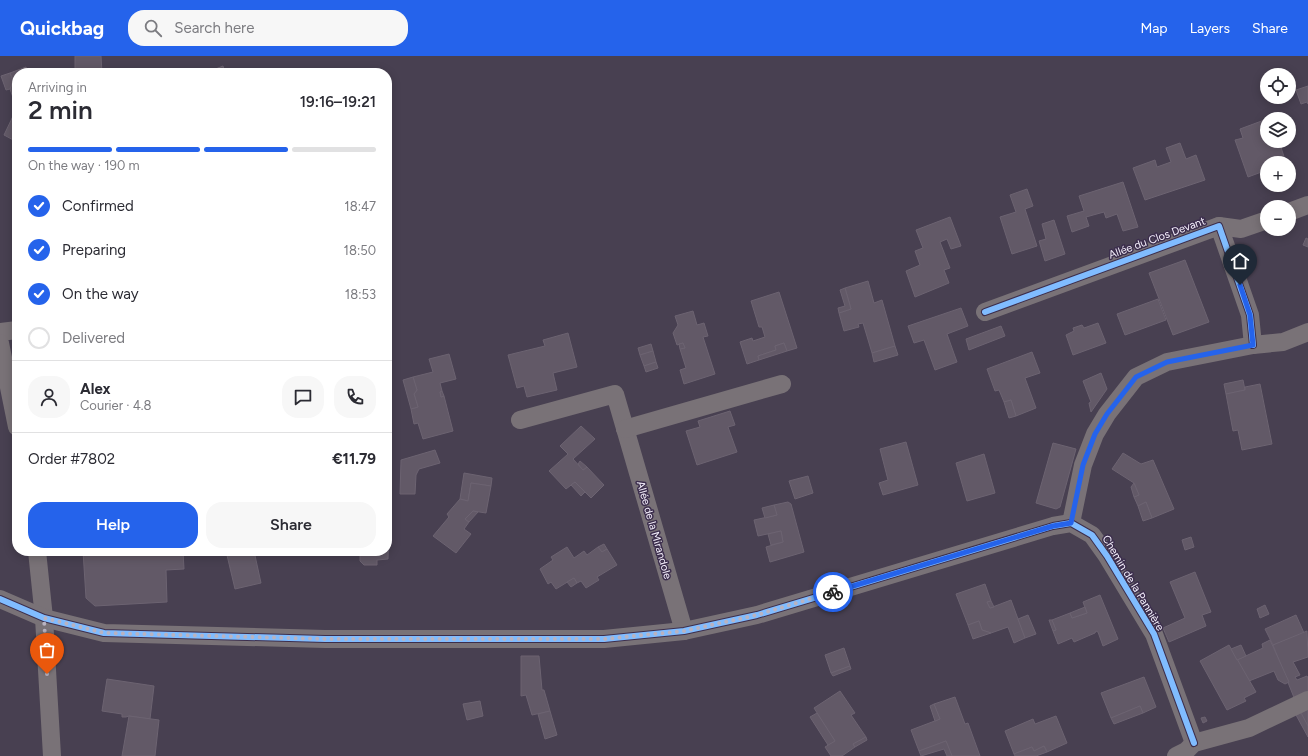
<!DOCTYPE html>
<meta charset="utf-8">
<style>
body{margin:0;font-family:Figtree,sans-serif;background:#f7f7f7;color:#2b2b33;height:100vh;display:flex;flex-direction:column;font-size:15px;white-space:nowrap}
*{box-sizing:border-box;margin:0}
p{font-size:13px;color:#7c7c81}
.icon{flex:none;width:22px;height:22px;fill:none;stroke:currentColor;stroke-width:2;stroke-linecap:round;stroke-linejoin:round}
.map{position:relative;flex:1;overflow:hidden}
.sheet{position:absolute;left:12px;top:12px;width:380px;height:488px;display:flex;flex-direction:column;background:#fff;border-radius:16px;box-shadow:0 2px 10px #0003}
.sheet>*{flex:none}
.fabs{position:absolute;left:1260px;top:12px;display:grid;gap:8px}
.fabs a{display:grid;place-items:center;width:36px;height:36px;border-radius:50%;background:#fff;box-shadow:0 2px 10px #0003;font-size:20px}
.pin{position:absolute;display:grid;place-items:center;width:34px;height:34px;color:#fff;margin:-41px -17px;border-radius:50% 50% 50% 0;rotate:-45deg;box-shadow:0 0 4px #0007}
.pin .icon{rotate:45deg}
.courier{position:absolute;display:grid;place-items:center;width:40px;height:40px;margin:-20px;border:3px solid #2563eb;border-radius:50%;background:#fff;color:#222;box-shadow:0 1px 5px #0007}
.headline em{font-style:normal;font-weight:600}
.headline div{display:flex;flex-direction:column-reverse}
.headline{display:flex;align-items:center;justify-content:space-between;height:68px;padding:0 16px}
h1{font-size:26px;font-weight:600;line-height:30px}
.bar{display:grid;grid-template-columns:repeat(4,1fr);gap:6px 4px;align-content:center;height:48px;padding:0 16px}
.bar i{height:5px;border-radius:3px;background:#e1e1e2}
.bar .current{background:#2563eb}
.bar p{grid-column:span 4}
.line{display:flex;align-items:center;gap:10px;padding:0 16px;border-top:1px solid #e1e1e2}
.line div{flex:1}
.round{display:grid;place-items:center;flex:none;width:42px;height:42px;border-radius:16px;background:#f7f7f7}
ol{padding:0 16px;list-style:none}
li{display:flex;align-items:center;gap:12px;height:44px}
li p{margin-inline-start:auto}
li .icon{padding:4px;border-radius:50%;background:#2563eb;color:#fff;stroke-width:4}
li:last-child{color:#7c7c81}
li i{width:22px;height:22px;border:2px solid #e1e1e2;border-radius:50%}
.button{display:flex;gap:8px;margin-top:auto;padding:8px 16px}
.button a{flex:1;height:46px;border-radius:16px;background:#2563eb;color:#fff;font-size:16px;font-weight:600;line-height:46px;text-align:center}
.button a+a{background:#f7f7f7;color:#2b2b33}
header{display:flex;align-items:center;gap:24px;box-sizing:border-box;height:56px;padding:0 20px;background:#2563eb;color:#fff}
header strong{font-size:19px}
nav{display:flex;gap:22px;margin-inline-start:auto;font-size:14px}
.search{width:280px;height:36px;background:#f7f7f7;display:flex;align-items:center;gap:10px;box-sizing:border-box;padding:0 14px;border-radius:16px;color:#7c7c81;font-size:15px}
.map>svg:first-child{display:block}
</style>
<header>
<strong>Quickbag</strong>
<div class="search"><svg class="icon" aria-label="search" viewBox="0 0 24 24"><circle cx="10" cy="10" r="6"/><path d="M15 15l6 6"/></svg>Search here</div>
<nav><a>Map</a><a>Layers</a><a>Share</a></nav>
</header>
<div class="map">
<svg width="1308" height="700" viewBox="0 0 1308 700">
<rect width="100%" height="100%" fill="#484051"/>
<g fill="#625967" stroke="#6c6371">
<polygon points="75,0 101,0 102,17 75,17"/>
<polygon points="223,10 225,17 215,17 213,14"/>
<polygon points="26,11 28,17 17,17 17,53 10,33 13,25 10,17"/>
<polygon points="213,14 215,17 205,17"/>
<polygon points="10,17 13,25 10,33 6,34 1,20"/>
<polygon points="1308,30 1308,48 1307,46 1301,48 1296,34"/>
<polygon points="14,58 17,60 17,86 4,79"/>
<polygon points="1267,63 1267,85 1279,85 1286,107 1267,107 1267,114 1248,121 1235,84 1243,82 1240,73"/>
<polygon points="1180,87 1186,103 1196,99 1205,124 1145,144 1133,112 1155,104 1157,111 1171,106 1166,92"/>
<polygon points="1123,126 1138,171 1123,175 1117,158 1106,162 1104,156 1086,161 1089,170 1072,176 1067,160 1084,155 1079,140"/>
<polygon points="1027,133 1033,150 1025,153 1037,190 1012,198 1000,161 1016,156 1010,139"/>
<polygon points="950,161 961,190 951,193 947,183 940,186 950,212 944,214 949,227 915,241 906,215 920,209 915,195 923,192 916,174"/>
<polygon points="1054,164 1065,198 1045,205 1039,185 1046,183 1042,168"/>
<polygon points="1306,182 1308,183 1308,191 1303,189"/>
<polygon points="1185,204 1209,266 1173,279 1149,217"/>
<polygon points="868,225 874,247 882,244 895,290 872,297 863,267 858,268 859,271 844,275 839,257 851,253 845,232"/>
<polygon points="845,232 851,253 839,257 838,252 845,250 840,234"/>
<polygon points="779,236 797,292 787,295 784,287 775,290 776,294 758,300 759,304 747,308 740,286 752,282 753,285 765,281 762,271 759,271 751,245"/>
<polygon points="1158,243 1166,264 1125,279 1117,258"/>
<polygon points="961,252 968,270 947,278 957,306 935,314 924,284 914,287 908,270"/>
<polygon points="693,255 697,269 704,267 708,280 703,281 715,318 684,328 680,314 686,312 680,293 685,292 683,287 677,289 673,277 678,269 675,260"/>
<polygon points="1098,267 1106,287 1073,299 1066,279 1074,275 1073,272 1082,269 1084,272"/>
<polygon points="1001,270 1005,280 969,294 966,283"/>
<polygon points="568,277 577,311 553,317 557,334 527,341 524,330 517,332 508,299 545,290 543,284"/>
<polygon points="683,287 685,292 680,293 679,288"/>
<polygon points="784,287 787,295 759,304 758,300 776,294 775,290"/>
<polygon points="651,288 653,295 640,299 638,292"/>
<polygon points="895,290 898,299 874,306 872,297"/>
<polygon points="653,295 656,306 644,310 640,299"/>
<polygon points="1032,296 1040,317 1025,322 1036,352 1016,360 1011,344 1004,346 999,334 995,335 987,313"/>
<polygon points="449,298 456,323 440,327 442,335 440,336 441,341 444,340 453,375 423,383 418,367 414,368 411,353 418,351 414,338 417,334 413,321 433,316 429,303"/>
<polygon points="656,306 658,312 646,316 644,310"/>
<polygon points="1101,317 1107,333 1091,356 1089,347 1091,346 1083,325"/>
<polygon points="413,321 417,334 414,338 418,351 411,353 403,324"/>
<polygon points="1243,324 1245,334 1226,338 1224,328"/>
<polygon points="1260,328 1272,388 1242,394 1238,374 1233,375 1226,338 1245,334 1245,331"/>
<polygon points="442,335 444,340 441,341 440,336"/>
<polygon points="1011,344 1016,360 1009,362 1004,346"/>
<polygon points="730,355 735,369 728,371 737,396 697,409 686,375 700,371 698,365"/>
<polygon points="581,370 595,383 573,403 583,414 587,411 604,429 591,442 575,426 566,433 549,415 568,398 560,390"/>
<polygon points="906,386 918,429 883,439 879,427 888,424 880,393"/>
<polygon points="1053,387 1076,393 1060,451 1056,453 1036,447"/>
<polygon points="435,394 440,407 419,413 416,419 415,438 400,438 401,404"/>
<polygon points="1123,397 1141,408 1153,404 1174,453 1152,462 1146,446 1138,450 1134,441 1139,439 1134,427 1112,413"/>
<polygon points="984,398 995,437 967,445 956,407"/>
<polygon points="580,405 587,411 583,414 578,408"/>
<polygon points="464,417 492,422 491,430 471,427 468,445 460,443"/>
<polygon points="808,420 813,437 795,443 789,425"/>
<polygon points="575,426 585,436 581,440 571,429"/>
<polygon points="471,427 491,430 486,457 473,455 465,463 469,466 464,473 471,478 456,497 433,480 449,461 447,458 460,443 468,445"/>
<polygon points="1134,427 1139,439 1134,441 1131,431"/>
<polygon points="788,446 791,448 804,496 770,506 766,491 783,486 781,475 758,480 754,464 777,459 774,449"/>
<polygon points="1146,446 1152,462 1143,465 1138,450"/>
<polygon points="774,449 777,459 765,462 762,452"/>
<polygon points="473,455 478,456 469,466 465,463"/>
<polygon points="387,468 389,468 388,503 377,504 377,509 364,509 360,505 360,499 356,495 387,495"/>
<polygon points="781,475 783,486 771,489 768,478"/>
<polygon points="1191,481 1194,491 1185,494 1182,484"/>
<polygon points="604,488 607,493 602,496 598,491"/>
<polygon points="567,491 574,502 584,495 587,499 598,491 602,496 607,493 617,509 597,521 599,524 586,532 581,525 577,527 574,522 556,533 551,526 548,528 540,513 553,504 551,501"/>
<polygon points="83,495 183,495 184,513 166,514 167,546 95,550 86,542"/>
<polygon points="226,495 254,495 261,527 235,533"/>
<polygon points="1195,516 1211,556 1202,559 1206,570 1169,586 1163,572 1185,562 1170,526"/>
<polygon points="574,522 577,527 571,531 567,526"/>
<polygon points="985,528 991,545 987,546 990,552 1011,544 1025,582 1014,587 1008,571 991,577 982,574 979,565 968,569 956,538"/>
<polygon points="1100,539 1118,583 1103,590 1098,576 1096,575 1095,577 1074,586 1072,582 1058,588 1053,575 1056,574 1052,564 1070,557 1072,562 1087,557 1083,546"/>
<polygon points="991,545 994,551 990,552 987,546"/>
<polygon points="1265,549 1269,558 1260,562 1257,553"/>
<polygon points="1085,551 1087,557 1072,562 1070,557"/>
<polygon points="1028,559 1036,578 1025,582 1018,563"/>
<polygon points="1296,559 1304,577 1273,589 1265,573"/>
<polygon points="1049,564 1052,564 1056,574 1053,575"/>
<polygon points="979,565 982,574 991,577 973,583 968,569"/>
<polygon points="1307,575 1308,601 1293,606 1300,619 1295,621 1297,624 1307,620 1308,622 1308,636 1295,644 1273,589"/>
<polygon points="1270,584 1289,626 1285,628 1278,624 1274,615 1249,625 1237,604 1263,592 1262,588"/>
<polygon points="1229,589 1256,636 1244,642 1246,645 1227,654 1200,605"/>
<polygon points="1241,589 1246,600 1237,604 1231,593"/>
<polygon points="844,592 850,610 831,617 825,599"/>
<polygon points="521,600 539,600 542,634 544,634 550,655 532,659 526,639 521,640"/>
<polygon points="850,610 851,613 833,620 831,617"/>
<polygon points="1144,621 1156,651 1143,657 1140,650 1111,662 1101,637"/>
<polygon points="107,623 154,630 150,663 129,660 126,661 122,661 122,658 102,655"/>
<polygon points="840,635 855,657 851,659 866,681 853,688 855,691 842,700 831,700 825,691 835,685 814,652"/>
<polygon points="955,641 965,668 968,667 980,700 952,700 946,685 919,695 911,674 940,663 934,648"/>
<polygon points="480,645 483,660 467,664 463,648"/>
<polygon points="934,648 940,663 935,665 930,650"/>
<polygon points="1140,650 1143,657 1114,668 1111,662"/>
<polygon points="1308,653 1308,670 1301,657"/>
<polygon points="550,655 557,679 545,683 538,658"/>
<polygon points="817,657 835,685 828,689 810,661"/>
<polygon points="1301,657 1308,670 1308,681 1296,659"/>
<polygon points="129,660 159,664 155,700 122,700"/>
<polygon points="1056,660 1067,687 1047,696 1044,690 1034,695 1032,691 1014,698 1005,675 1033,663 1035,668"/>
<polygon points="1205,661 1207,665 1203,667 1201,662"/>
<polygon points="866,681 867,684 855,691 853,688"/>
<polygon points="946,685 952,700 947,700 944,693 921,700 919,695"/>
<polygon points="1044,690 1047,696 1036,700 1015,700 1014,698 1032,691 1034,695"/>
</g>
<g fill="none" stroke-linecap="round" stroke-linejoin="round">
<g stroke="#797277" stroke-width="18">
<polyline points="1289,156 1308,149"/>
<polyline points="1219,170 1241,173 1267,164"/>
<polyline points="985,256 1219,170 1250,259 1253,289"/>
<polyline points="0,276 17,274"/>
<polyline points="0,287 17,371"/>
<polyline points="520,364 615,338 684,575"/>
<polyline points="625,373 782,328"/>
<polyline points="1071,467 1083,409 1095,378 1107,358 1136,321 1167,306 1253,289 1283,286 1308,276"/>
<polyline points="37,495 44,562 52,700"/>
<polyline points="0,543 44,562 104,577 325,583 604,583 684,575 757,559 1053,470 1071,467 1092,479 1107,500 1154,578 1194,687"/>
<polyline points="1176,700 1186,695 1194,687 1249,672 1308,644"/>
</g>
<defs>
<g id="cycleway">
<polyline points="985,256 1219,170 1250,259 1253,289"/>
<polyline points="0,543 44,562 104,577 325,583 604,583 684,575 757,559 1053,470 1071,467 1092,479 1107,500 1154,578 1194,687"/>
</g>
</defs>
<use href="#cycleway" stroke="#3c2e4d" stroke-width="8"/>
<use href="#cycleway" stroke="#80bcff" stroke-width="6"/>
</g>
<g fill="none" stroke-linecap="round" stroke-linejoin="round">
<polyline stroke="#b9b3c1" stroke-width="4" stroke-dasharray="0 7.2" points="47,618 44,562 104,577 325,583 604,583 684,575 757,559 833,536"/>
<polyline stroke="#2563eb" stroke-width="5" points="833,536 1053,470 1071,467 1083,409 1095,378 1107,358 1136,321 1167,306 1253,289 1250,259 1240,229"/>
</g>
<g text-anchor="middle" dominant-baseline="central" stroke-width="3" stroke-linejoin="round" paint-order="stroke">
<g font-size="11" fill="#f6f1fd" stroke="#3c2e4d">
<text transform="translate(1157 182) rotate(-20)">Allée du Clos Devant</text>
<text transform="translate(654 474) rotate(74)">Allée de la Mirandole</text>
<text transform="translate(1133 527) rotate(59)">Chemin de la Pannière</text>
</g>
</g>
</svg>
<div class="fabs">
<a><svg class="icon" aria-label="locate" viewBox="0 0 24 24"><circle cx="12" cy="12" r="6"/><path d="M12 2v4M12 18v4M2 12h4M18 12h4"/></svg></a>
<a><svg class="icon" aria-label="layers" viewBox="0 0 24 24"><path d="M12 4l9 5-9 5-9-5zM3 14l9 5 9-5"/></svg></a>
<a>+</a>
<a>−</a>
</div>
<div class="pin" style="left:47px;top:618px;background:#ea580c"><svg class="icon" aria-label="bag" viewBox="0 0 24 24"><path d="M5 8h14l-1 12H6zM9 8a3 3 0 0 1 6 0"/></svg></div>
<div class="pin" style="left:1240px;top:229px;background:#1f2937"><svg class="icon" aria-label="home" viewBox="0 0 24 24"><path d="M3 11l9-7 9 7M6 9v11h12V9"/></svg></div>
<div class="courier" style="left:833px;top:536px"><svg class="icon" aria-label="bike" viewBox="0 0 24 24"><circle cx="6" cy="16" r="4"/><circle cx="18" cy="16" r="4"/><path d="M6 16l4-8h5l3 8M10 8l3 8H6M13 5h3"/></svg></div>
<section class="sheet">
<div class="headline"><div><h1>2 min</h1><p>Arriving in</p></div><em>19:16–19:21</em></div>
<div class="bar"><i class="current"></i><i class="current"></i><i class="current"></i><i></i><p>On the way · 190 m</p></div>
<ol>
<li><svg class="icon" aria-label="check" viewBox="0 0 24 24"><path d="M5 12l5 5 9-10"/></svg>Confirmed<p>18:47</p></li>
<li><svg class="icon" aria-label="check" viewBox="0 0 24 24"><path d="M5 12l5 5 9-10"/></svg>Preparing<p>18:50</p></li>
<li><svg class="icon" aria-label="check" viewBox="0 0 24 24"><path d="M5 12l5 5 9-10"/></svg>On the way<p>18:53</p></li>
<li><i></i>Delivered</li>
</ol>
<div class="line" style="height:72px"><a class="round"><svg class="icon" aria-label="person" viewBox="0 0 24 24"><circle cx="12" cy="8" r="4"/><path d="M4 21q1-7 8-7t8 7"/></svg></a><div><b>Alex</b><p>Courier · 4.8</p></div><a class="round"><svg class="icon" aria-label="chat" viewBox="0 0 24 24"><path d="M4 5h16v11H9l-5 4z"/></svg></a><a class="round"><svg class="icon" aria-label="phone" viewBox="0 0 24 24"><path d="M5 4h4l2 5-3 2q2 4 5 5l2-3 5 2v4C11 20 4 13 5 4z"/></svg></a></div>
<div class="line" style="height:52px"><div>Order #7802</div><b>€11.79</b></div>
<div class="button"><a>Help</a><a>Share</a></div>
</section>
</div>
